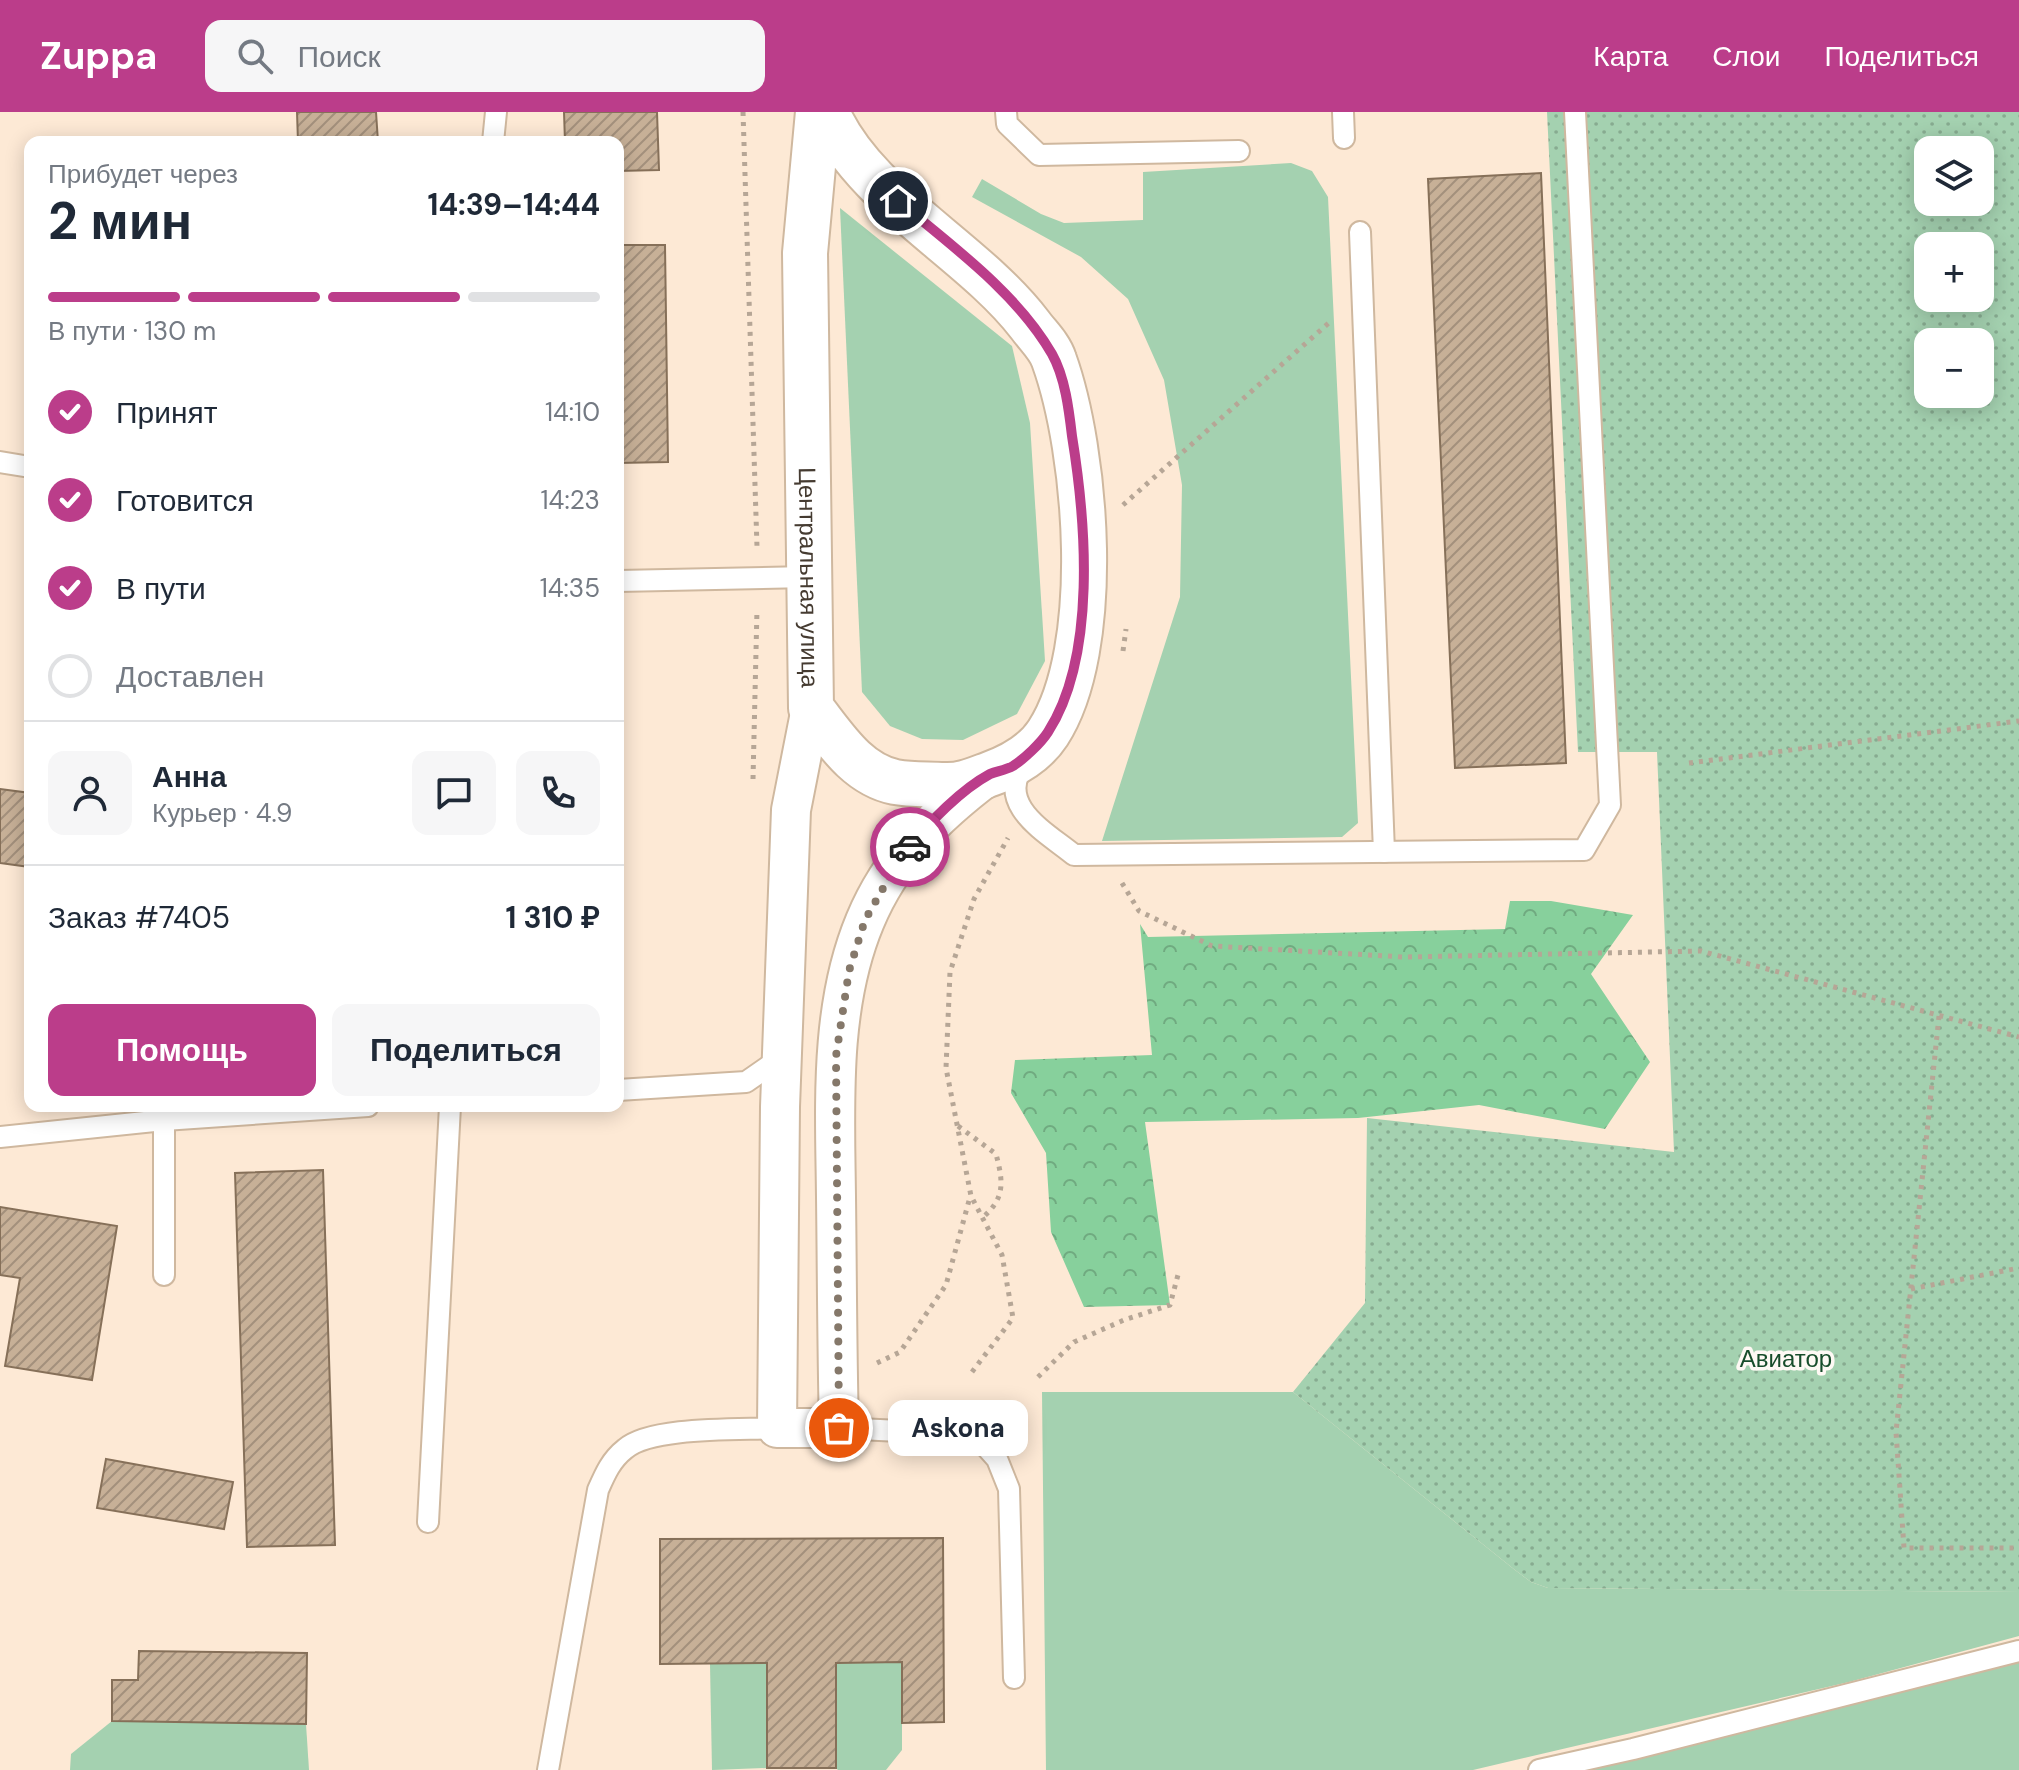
<!DOCTYPE html>
<html lang="ru">
<meta charset="utf-8">
<style>
body{margin:0;font-family:"DM Sans",sans-serif;background:#f6f6f7;color:#1f2937;height:100vh;display:flex;flex-direction:column;font-size:30px;white-space:nowrap}
*{box-sizing:border-box;margin:0}
p{font-size:26px;color:#747a83}
.icon{flex:none;width:44px;height:44px;fill:none;stroke:currentColor;stroke-width:2;stroke-linecap:round;stroke-linejoin:round}
.map{position:relative;flex:1;overflow:hidden}
.details{position:absolute;left:24px;top:24px;width:600px;height:976px;display:flex;flex-direction:column;background:#fff;border-radius:16px;box-shadow:0 4px 20px #0003}
.details>*{flex:none}
.buttons{position:absolute;left:1914px;top:24px;display:grid;gap:16px}
.buttons a{display:grid;place-items:center;width:80px;height:80px;border-radius:16px;background:#fff;box-shadow:0 4px 20px #0003;font-size:40px}
.pin{position:absolute;display:grid;place-items:center;width:68px;height:68px;color:#fff;margin:-34px;border:4px solid #fff;border-radius:50%;box-shadow:0 2px 8px #0007}
.courier{position:absolute;display:grid;place-items:center;width:80px;height:80px;margin:-40px;border:6px solid #bb3d8a;border-radius:50%;background:#fff;color:#222;box-shadow:0 2px 10px #0007}
.bubble{position:absolute;height:56px;border-radius:16px;background:#fff;box-shadow:0 4px 20px #0003;font-size:26px;font-weight:700;line-height:56px;text-align:center}
.headline em{font-style:normal;font-weight:700}
.headline div{display:flex;flex-direction:column-reverse}
.headline{display:flex;align-items:center;justify-content:space-between;height:136px;padding:0 24px}
h1{font-size:52px;font-weight:700;line-height:60px}
.bar{display:grid;grid-template-columns:repeat(4,1fr);gap:12px 8px;align-content:center;height:96px;padding:0 24px}
.bar i{height:10px;border-radius:6px;background:#e0e1e3}
.bar .active{background:#bb3d8a}
.bar p{grid-column:span 4}
.line{display:flex;align-items:center;gap:20px;padding:0 24px;border-top:2px solid #e0e1e3}
.line div{flex:1}
.round{display:grid;place-items:center;flex:none;width:84px;height:84px;border-radius:16px;background:#f6f6f7}
ol{padding:0 24px;list-style:none}
li{display:flex;align-items:center;gap:24px;height:88px}
li p{margin-inline-start:auto}
li .icon{padding:8px;border-radius:50%;background:#bb3d8a;color:#fff;stroke-width:4}
li:last-child{color:#747a83}
li i{width:44px;height:44px;border:4px solid #e0e1e3;border-radius:50%}
.primary-button{display:flex;gap:16px;margin-top:auto;padding:16px 24px}
.primary-button a{flex:1;height:92px;border-radius:16px;background:#bb3d8a;color:#fff;font-size:32px;font-weight:700;line-height:92px;text-align:center}
.primary-button a+a{background:#f6f6f7;color:#1f2937}
header{display:flex;align-items:center;gap:48px;box-sizing:border-box;height:112px;padding:0 40px;background:#bb3d8a;color:#fff}
header strong{font-size:38px}
nav{display:flex;gap:44px;margin-inline-start:auto;font-size:28px}
.search{width:560px;height:72px;background:#f6f6f7;display:flex;align-items:center;gap:20px;box-sizing:border-box;padding:0 28px;border-radius:16px;color:#747a83;font-size:30px}
.map>svg:first-child{display:block}
</style>
<header>
<strong>Zuppa</strong>
<div class="search"><svg class="icon" aria-label="search" viewBox="0 0 24 24"><circle cx="10" cy="10" r="6"/><path d="M15 15l6 6"/></svg>Поиск</div>
<nav><a>Карта</a><a>Слои</a><a>Поделиться</a></nav>
</header>
<div class="map">
<svg width="2019" height="1658" viewBox="0 0 2019 1658">
<defs>
<pattern id="forest-crowns" width="20" height="18" patternUnits="userSpaceOnUse" patternTransform="scale(2)"><rect width="20" height="18" fill="#87d09c"/><path d="M2 6a3 3 0 1 1 6 0M12 15a3 3 0 1 1 6 0" fill="none" stroke="#70aa80"/></pattern>
<pattern id="garden-dots" width="8" height="8" patternUnits="userSpaceOnUse" patternTransform="scale(2)"><rect width="8" height="8" fill="#a4d1b0"/><path d="M2 2h.1M6 6h.1" fill="none" stroke="#87ab90" stroke-width="1.8" stroke-linecap="round"/></pattern>
<pattern id="building-hatch" width="6" height="6" patternUnits="userSpaceOnUse" patternTransform="scale(2)"><rect width="6" height="6" fill="#c7b097"/><path d="M-1 1l2-2M0 6l6-6M5 7l2-2" fill="none" stroke="#a3907c"/></pattern>
</defs>
<rect width="100%" height="100%" fill="#fde9d5"/>
<g fill="#a4d1b0">
<polygon points="1291,51 1312,59 1328,85 1358,711 1342,725 1102,729 1180,485 1182,373 1164,268 1128,187 1081,145 972,85 982,67 1041,102 1064,111 1143,108 1143,60"/>
<polygon points="840,96 1012,234 1030,311 1045,549 1017,602 963,628 922,627 890,614 862,580"/>
<polygon points="1042,1280 1293,1280 1515,1458 1531,1470 1548,1476 2019,1480 2019,1524 1849,1570 1473,1658 1046,1658"/>
<polygon points="2019,1547 2019,1658 1569,1658 1896,1581"/>
<polygon points="902,1550 902,1638 886,1658 838,1658 836,1656 836,1551"/>
<polygon points="767,1551 767,1656 712,1658 710,1552"/>
<polygon points="112,1609 306,1612 309,1658 70,1658 71,1642"/>
</g>
<polygon fill="url(#forest-crowns)" points="1510,789 1551,789 1633,803 1591,862 1650,950 1605,1017 1479,993 1358,1006 1145,1010 1170,1193 1084,1195 1051,1120 1046,1041 1011,981 1015,948 1152,943 1140,812 1148,825 1505,817"/>
<path fill="url(#garden-dots)" fill-rule="evenodd" d="M1547 0H2019V1480L1548 1476 1531 1470 1515 1458 1293 1280 1365 1191 1367 1006 1674 1040 1657 640H1578ZM1928 38H1980V90H1928ZM1928 134H1980V186H1928ZM1928 230H1980V282H1928Z"/>
<g fill="url(#building-hatch)" stroke="#867059" stroke-width="2">
<polygon points="297,0 376,0 378,30 298,30"/>
<polygon points="564,0 657,0 659,58 618,59 618,30 565,30"/>
<polygon points="1541,61 1566,651 1455,656 1428,67"/>
<polygon points="618,133 665,133 668,350 618,351"/>
<polygon points="0,677 30,681 30,755 0,751"/>
<polygon points="323,1058 335,1433 247,1435 235,1061"/>
<polygon points="0,1095 117,1114 92,1268 5,1254 20,1166 0,1163"/>
<polygon points="106,1347 233,1370 224,1417 97,1396"/>
<polygon points="943,1426 944,1610 902,1611 902,1550 836,1551 836,1656 767,1656 767,1551 660,1552 660,1427"/>
<polygon points="139,1539 307,1541 306,1612 112,1609 112,1568 138,1568"/>
</g>
<g fill="none" stroke-linecap="round" stroke-linejoin="round">
<defs>
<g id="service">
<polyline points="1006,0 1007,12 1039,43 1239,39"/>
<polyline points="1343,0 1344,26"/>
<polyline points="493,30 496,0"/>
<polyline points="1360,120 1384,740"/>
<polyline points="0,350 30,355"/>
<polyline points="618,469 808,465"/>
<path d="M1025 651C994 693 1046 720 1074 743L1584 738 1610 693 1575 0"/>
<polyline points="618,978 746,970 782,945"/>
<polyline points="164,1008 164,1163"/>
<polyline points="0,1025 164,1008 368,994"/>
<polyline points="839,1316 960,1322 981,1329 997,1347 1009,1377 1014,1566"/>
<polyline points="428,1410 450,994"/>
<path d="M548 1658 598 1378C605 1362 611 1348 625 1337 651 1314 741 1318 777 1316"/>
<polyline points="1539,1658 1633,1637 2019,1539"/>
</g>
<path id="minor" d="M811 596 791 698 780 995 777 1316H839C837 1239 837 1162 836 1085 835 994 829 895 865 809 891 746 936 703 989 663"/>
<g id="primary">
<path id="s1" d="M818 0 805 141 811 596C834 625 856 662 895 670 911 673 928 672 944 673 961 674 974 668 990 662 1012 654 1035 641 1048 621 1103 536 1087 340 1054 248 1050 235 1038 224 1030 213 973 138 863 85 827 0"/>
</g>
</defs>
<use href="#service" stroke="#cfb89f" stroke-width="24"/>
<use href="#minor" stroke="#cfb89f" stroke-width="42"/>
<use href="#primary" stroke="#cfb89f" stroke-width="48"/>
<g stroke="#b6a696" stroke-width="5" stroke-dasharray="4 6" stroke-linecap="butt">
<polyline points="743,0 757,435"/>
<polyline points="1123,393 1331,209"/>
<polyline points="1123,539 1126,517"/>
<polyline points="1689,651 2019,609"/>
<polyline points="753,667 757,497"/>
<polyline points="1122,771 1139,799 1212,834 1404,845 1701,839 2019,925"/>
<polyline points="1939,904 1896,1320 1904,1436 2019,1436"/>
<path d="M958 1014 996 1042C1003 1069 1006 1086 982 1106"/>
<polyline points="1911,1177 2019,1156"/>
<polyline points="877,1251 900,1240 946,1173 970,1085"/>
<polyline points="972,1260 1013,1206 1002,1143 971,1084 946,956 950,860 974,787 1008,726"/>
<polyline points="1038,1265 1074,1230 1124,1208 1170,1193 1179,1159"/>
</g>
<use href="#service" stroke="#fff" stroke-width="20"/>
<use href="#minor" stroke="#fff" stroke-width="38"/>
<use href="#primary" stroke="#fff" stroke-width="44"/>
</g>
<g fill="none" stroke-linecap="round" stroke-linejoin="round">
<polyline stroke="#85786a" stroke-width="8" stroke-dasharray="0 14.4" points="839,1316 836,944 849,859 865,808 894,757 910,735"/>
<path stroke="#bb3d8a" stroke-width="10" d="M898 89C951 133 1017 181 1052 242 1065 265 1069 298 1072 324 1086 410 1097 544 1048 620 1041 631 1024 647 1013 654 1006 658 998 659 990 662 962 677 929 710 910 735"/>
</g>
<g text-anchor="middle" dominant-baseline="central" stroke-width="7" stroke-linejoin="round" paint-order="stroke">
<g font-size="24" fill="#453b31" stroke="#fef9f4">
<text stroke="none"><textPath href="#s1" startOffset="466">Центральная улица</textPath></text>
</g>
<g font-size="24" fill="#174d2b" stroke="#fef9f4">
<text x="1786" y="1246">Авиатор</text>
</g>
</g>
</svg>
<div class="buttons">
<a><svg class="icon" aria-label="layers" viewBox="0 0 24 24"><path d="M12 4l9 5-9 5-9-5zM3 14l9 5 9-5"/></svg></a>
<a>+</a>
<a>−</a>
</div>
<div class="pin" style="left:839px;top:1316px;background:#ea580c"><svg class="icon" aria-label="bag" viewBox="0 0 24 24"><path d="M5 8h14l-1 12H6zM9 8a3 3 0 0 1 6 0"/></svg></div>
<div class="pin" style="left:898px;top:89px;background:#1f2937"><svg class="icon" aria-label="home" viewBox="0 0 24 24"><path d="M3 11l9-7 9 7M6 9v11h12V9"/></svg></div>
<div class="courier" style="left:910px;top:735px"><svg class="icon" aria-label="car" viewBox="0 0 24 24"><path d="M5 17H2v-5l4-1 3-4h7l3 4 3 1v5h-3M9 17h6M6 11h13"/><circle cx="7" cy="17" r="2"/><circle cx="17" cy="17" r="2"/></svg></div>
<div class="bubble" style="left:888px;top:1288px;width:140px">Askona</div>
<section class="details">
<div class="headline"><div><h1>2 мин</h1><p>Прибудет через</p></div><em>14:39–14:44</em></div>
<div class="bar"><i class="active"></i><i class="active"></i><i class="active"></i><i></i><p>В пути · 130 m</p></div>
<ol>
<li><svg class="icon" aria-label="check" viewBox="0 0 24 24"><path d="M5 12l5 5 9-10"/></svg>Принят<p>14:10</p></li>
<li><svg class="icon" aria-label="check" viewBox="0 0 24 24"><path d="M5 12l5 5 9-10"/></svg>Готовится<p>14:23</p></li>
<li><svg class="icon" aria-label="check" viewBox="0 0 24 24"><path d="M5 12l5 5 9-10"/></svg>В пути<p>14:35</p></li>
<li><i></i>Доставлен</li>
</ol>
<div class="line" style="height:144px"><a class="round"><svg class="icon" aria-label="person" viewBox="0 0 24 24"><circle cx="12" cy="8" r="4"/><path d="M4 21q1-7 8-7t8 7"/></svg></a><div><b>Анна</b><p>Курьер · 4.9</p></div><a class="round"><svg class="icon" aria-label="chat" viewBox="0 0 24 24"><path d="M4 5h16v11H9l-5 4z"/></svg></a><a class="round"><svg class="icon" aria-label="phone" viewBox="0 0 24 24"><path d="M5 4h4l2 5-3 2q2 4 5 5l2-3 5 2v4C11 20 4 13 5 4z"/></svg></a></div>
<div class="line" style="height:104px"><div>Заказ #7405</div><b>1 310 ₽</b></div>
<div class="primary-button"><a>Помощь</a><a>Поделиться</a></div>
</section>
</div>
